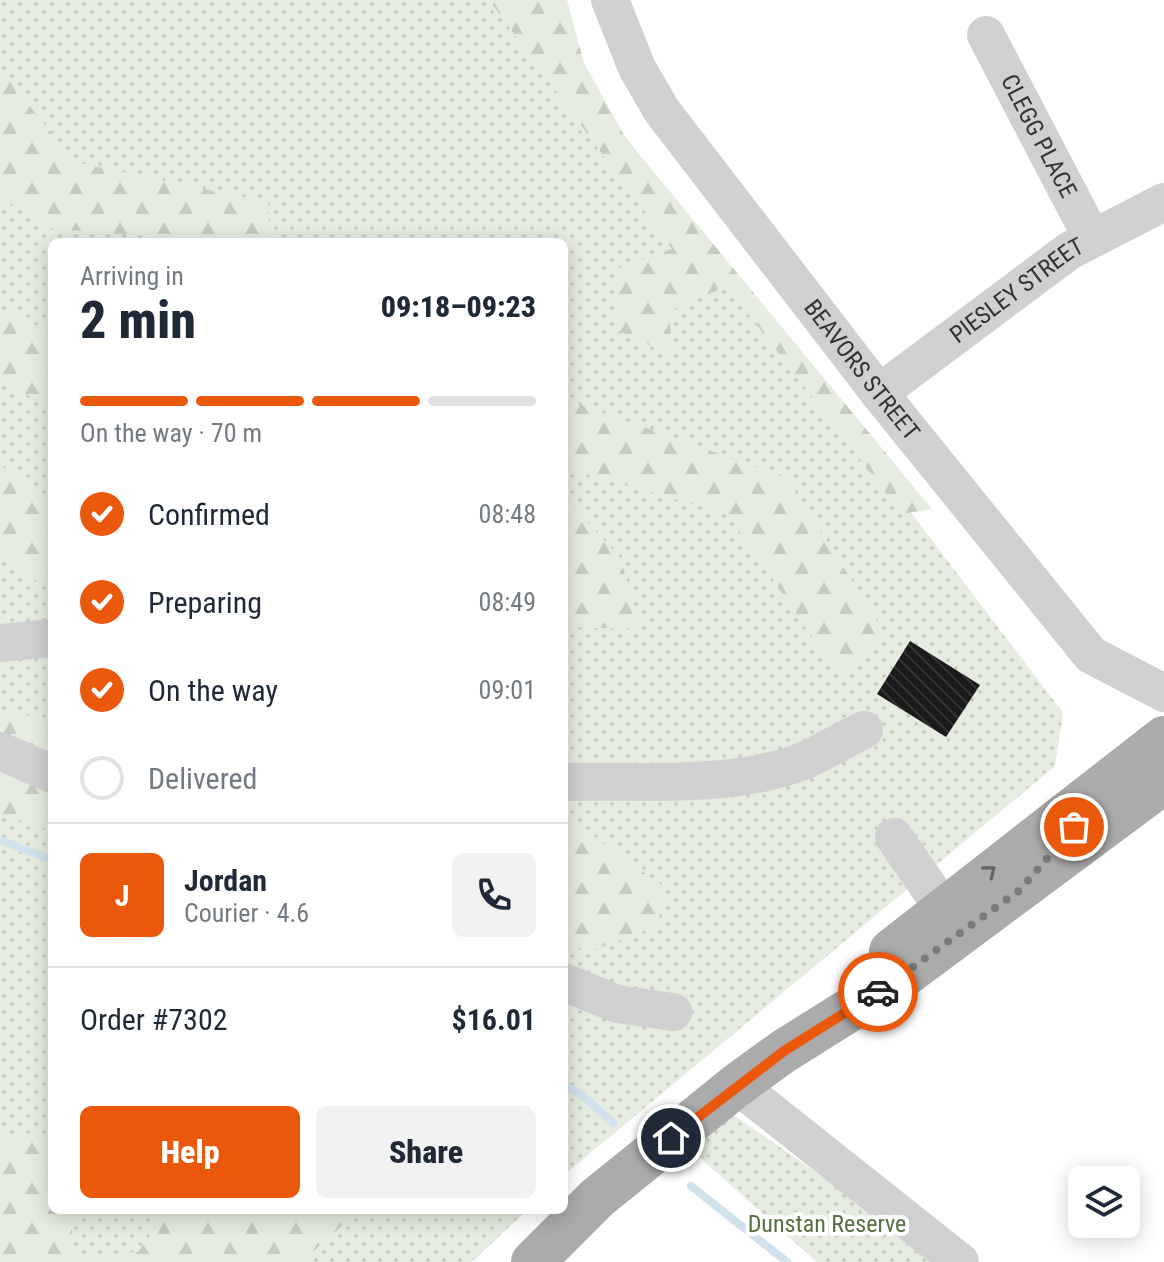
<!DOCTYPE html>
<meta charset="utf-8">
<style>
body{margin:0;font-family:"Roboto Condensed",sans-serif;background:#f2f2f3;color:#1f2937;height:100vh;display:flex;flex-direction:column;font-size:30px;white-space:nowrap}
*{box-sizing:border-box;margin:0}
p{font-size:26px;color:#747a83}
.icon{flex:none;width:44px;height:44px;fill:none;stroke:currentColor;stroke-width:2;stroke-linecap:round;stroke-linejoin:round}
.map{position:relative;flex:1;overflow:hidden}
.sheet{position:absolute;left:48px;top:238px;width:520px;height:976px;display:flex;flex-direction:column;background:#fff;border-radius:12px;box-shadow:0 4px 20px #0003}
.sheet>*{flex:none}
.tools{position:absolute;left:1068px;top:1166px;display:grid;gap:16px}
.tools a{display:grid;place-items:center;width:72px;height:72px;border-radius:12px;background:#fff;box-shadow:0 4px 20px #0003;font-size:40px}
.pin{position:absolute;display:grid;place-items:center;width:68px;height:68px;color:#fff;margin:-34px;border:4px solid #fff;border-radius:50%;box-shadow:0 2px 8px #0007}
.courier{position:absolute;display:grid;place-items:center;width:80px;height:80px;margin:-40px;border:6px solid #ea580c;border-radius:50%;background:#fff;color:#222;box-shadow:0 2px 10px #0007}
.summary em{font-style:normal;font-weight:800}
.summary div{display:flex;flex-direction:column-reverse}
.summary{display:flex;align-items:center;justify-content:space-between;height:136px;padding:0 32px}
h1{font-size:52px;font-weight:800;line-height:60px}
.bar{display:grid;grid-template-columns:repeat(4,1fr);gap:12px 8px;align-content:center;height:96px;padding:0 32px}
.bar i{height:10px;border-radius:6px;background:#e0e1e3}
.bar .selected{background:#ea580c}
.bar p{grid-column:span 4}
.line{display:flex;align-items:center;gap:20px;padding:0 32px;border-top:2px solid #e0e1e3}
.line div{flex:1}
.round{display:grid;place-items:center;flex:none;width:84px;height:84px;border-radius:12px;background:#f2f2f3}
ol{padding:0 32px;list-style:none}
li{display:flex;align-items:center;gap:24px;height:88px}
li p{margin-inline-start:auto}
li .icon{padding:8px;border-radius:50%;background:#ea580c;color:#fff;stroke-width:4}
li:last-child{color:#747a83}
li i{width:44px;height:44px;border:4px solid #e0e1e3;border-radius:50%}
.primary-button{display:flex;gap:16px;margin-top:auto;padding:16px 32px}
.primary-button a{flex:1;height:92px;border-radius:12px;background:#ea580c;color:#fff;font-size:32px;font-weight:800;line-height:92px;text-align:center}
.primary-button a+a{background:#f2f2f3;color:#1f2937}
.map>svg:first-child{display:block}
</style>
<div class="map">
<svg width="1164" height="1262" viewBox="0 0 1164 1262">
<defs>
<pattern id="grass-dots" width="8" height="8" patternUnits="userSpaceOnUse" patternTransform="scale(2)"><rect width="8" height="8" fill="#e6ecdf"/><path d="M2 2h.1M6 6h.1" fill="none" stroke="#c6cbc0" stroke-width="1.8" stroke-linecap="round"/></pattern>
<pattern id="forest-firs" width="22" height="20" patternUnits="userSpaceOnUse" patternTransform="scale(2)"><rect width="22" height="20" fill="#e6ecdf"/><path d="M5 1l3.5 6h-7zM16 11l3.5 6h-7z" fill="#c6cbc0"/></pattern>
<pattern id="building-back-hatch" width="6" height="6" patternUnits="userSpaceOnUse" patternTransform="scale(2)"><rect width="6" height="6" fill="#1a1a1a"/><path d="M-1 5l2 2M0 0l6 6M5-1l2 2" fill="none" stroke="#333"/></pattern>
</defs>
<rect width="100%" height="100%" fill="#fff"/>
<g fill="url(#grass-dots)">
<polygon points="0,0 522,0 1063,713 1055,766 564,1175 564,242 52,242 52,1210 527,1210 472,1262 0,1262"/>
<polygon points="729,1112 843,1191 930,1262 817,1262 688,1147"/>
</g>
<g fill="url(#forest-firs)">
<polygon points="489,0 567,0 584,63 625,137 932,509 902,514 727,286 670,311 671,356 614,328 617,269 672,249"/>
<polygon points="0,76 10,81 74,162 268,202 270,242 217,242 45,228 0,195"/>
<polygon points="0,309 52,332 52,405 0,383"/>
<polygon points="564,399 787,478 887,636 843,682 728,514 564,468"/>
<polygon points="0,465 52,500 52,591 0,556"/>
<polygon points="564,501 569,502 620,557 641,629 564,627"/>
<polygon points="0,713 52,718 52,833 38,824 0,816"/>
<polygon points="564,814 664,887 658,926 588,952 564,940"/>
<polygon points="52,1136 52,1210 73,1210 71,1257 138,1252 167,1210 360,1210 301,1262 0,1262 0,1138"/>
</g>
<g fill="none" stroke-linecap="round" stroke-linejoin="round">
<g stroke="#cfe2ee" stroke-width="8">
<polyline points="0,840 52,860"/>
<polyline points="564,1085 582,1095 613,1123"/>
<polyline points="691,1186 787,1262"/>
</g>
</g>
<polygon fill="url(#building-back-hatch)" points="910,641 980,685 946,737 877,694"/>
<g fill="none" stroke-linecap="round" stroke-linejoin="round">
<g stroke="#d0d0d0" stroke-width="38">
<path id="s1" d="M610 0 637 68 662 111 879 393 1091 655 1164 693"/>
<path id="s2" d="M986 35 1092 238"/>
<path id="s3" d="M879 393 1069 251 1164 202"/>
<polyline points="0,643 52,638"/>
<polyline points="0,751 52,774"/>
<path d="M564 782C639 780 726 789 798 763 820 755 842 740 864 730"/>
<polyline points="894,837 943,908"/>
<polyline points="564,982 617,1004 673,1012"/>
<polyline points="737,1085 960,1262"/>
</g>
<g stroke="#ababab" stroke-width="44">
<polyline points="891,951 1164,738"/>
<polyline points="533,1262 597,1198 737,1085 784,1051 899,979 1164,782"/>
</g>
</g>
<defs><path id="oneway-chevron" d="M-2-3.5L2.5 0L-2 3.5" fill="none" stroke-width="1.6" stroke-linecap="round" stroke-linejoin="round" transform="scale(2)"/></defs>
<use stroke="#636363" href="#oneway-chevron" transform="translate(990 871) rotate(-38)"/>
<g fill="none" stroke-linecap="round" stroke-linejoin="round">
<polyline stroke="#7a7a7a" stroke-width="8" stroke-dasharray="0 14.4" points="878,992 1020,890 1074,827"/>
<polyline stroke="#ea580c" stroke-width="10" points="671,1138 784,1051 878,992"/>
</g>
<g text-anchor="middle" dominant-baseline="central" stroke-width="8" stroke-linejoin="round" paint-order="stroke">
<g font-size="24" fill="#333" stroke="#fff">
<text stroke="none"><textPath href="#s2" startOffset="114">CLEGG PLACE</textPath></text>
<text stroke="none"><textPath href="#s3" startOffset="172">PIESLEY STREET</textPath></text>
<text stroke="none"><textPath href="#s1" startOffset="450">BEAVORS STREET</textPath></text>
</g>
<g font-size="24" fill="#56703f" stroke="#fff">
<text x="827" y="1224">Dunstan Reserve</text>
</g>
</g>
</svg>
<div class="tools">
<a><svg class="icon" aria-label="layers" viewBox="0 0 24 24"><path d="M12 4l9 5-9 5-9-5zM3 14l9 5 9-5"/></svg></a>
</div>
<div class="pin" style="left:1074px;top:827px;background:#ea580c"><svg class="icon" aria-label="bag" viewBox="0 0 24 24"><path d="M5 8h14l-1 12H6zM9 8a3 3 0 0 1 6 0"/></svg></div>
<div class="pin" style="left:671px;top:1138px;background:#1f2937"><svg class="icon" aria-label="home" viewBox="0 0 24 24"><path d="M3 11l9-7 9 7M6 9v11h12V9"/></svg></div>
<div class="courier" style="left:878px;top:992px"><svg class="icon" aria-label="car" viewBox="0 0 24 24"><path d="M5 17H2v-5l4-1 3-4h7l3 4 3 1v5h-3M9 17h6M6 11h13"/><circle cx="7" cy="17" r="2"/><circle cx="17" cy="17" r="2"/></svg></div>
<section class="sheet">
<div class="summary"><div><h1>2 min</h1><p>Arriving in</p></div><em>09:18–09:23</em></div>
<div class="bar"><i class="selected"></i><i class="selected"></i><i class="selected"></i><i></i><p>On the way · 70 m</p></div>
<ol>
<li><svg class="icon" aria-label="check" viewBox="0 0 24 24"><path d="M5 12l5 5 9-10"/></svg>Confirmed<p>08:48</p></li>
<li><svg class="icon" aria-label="check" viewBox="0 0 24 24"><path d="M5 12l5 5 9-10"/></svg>Preparing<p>08:49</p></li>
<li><svg class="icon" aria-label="check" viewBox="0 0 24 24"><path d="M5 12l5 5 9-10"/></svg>On the way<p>09:01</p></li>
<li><i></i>Delivered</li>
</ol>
<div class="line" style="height:144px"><b class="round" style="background:#ea580c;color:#fff">J</b><div><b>Jordan</b><p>Courier · 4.6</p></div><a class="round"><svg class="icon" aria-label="phone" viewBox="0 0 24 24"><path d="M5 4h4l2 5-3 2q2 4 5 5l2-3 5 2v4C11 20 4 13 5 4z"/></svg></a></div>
<div class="line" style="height:104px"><div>Order #7302</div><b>$16.01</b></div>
<div class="primary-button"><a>Help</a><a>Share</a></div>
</section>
</div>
